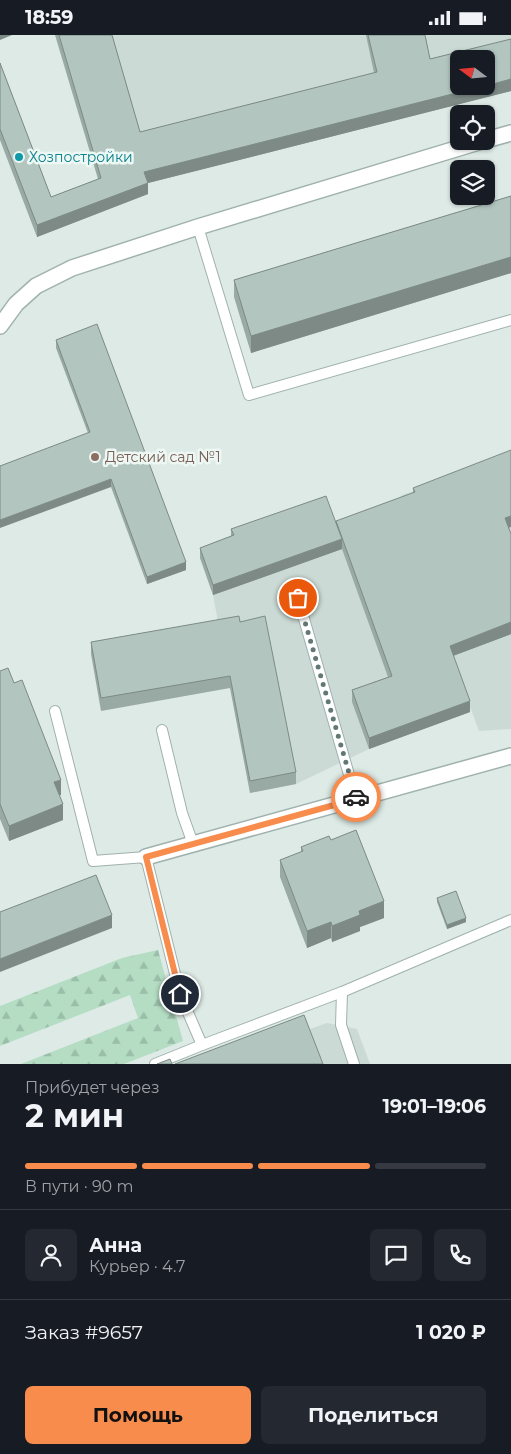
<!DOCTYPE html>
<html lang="ru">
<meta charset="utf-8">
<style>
body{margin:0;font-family:Montserrat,sans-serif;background:#242831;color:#f1f3f6;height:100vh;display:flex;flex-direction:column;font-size:19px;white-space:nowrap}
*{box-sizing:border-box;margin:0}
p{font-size:16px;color:#9ea1a6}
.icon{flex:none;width:28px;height:28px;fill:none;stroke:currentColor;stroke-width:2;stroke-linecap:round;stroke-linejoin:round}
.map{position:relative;height:1029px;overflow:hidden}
.side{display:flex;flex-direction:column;background:#171b24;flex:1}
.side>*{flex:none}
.needle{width:32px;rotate:286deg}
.tools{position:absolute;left:450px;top:15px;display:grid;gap:10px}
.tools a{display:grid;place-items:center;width:45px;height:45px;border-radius:8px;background:#171b24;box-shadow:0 1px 4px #0004;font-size:25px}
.pin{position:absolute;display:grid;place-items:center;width:42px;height:42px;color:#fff;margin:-21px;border:2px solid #fff;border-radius:50%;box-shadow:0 1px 5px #0007}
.courier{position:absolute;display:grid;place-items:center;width:50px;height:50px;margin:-25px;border:4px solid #f88c4d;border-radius:50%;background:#fff;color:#222;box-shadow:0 1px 6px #0007}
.summary em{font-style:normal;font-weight:700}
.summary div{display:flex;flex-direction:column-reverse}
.summary{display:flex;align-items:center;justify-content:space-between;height:85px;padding:0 25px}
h1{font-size:32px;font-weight:700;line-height:38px}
.bar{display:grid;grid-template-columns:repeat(4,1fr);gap:8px 5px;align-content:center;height:60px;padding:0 25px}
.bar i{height:6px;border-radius:4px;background:#363941}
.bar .selected{background:#f88c4d}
.bar p{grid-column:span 4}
.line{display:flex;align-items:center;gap:12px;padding:0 25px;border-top:1px solid #363941}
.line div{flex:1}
.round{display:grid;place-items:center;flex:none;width:52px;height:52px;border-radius:8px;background:#242831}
.button{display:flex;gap:10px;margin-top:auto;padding:10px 25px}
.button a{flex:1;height:58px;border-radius:8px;background:#f88c4d;color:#111;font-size:20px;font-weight:700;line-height:58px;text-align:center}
.button a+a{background:#242831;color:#f1f3f6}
.status{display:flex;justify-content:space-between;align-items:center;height:35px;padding:0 25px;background:#171b24;direction:ltr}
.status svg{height:14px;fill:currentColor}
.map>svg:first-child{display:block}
</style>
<div class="status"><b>18:59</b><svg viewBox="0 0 49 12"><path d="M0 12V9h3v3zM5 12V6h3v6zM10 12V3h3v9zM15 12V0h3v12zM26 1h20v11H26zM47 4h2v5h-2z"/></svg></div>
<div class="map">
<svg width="511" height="1029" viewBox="0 0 511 1029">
<defs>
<pattern id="forest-firs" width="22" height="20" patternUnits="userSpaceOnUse" patternTransform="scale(1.25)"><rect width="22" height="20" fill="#b4ddc4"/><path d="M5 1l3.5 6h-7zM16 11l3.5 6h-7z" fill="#9abea9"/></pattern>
</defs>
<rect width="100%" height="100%" fill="#ddeae6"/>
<g fill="#cbdad5">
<polygon points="108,0 511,0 511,15 459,24 141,109"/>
<polygon points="511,423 511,694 479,696 396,471 402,460"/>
<polygon points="396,475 470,677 369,714 296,749 250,758 213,560 200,523 336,497"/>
<polygon points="327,988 357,994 370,1029 210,1029"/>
</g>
<polygon fill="url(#forest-firs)" points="158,915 183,1006 124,1029 21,1029 138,983 130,960 0,1011 0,971 122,923"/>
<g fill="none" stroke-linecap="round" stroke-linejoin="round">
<defs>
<g id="lane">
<polyline points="198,192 249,360 511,285"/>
<polyline points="298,563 356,764"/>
<polyline points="55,676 93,826 146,822 180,959 202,1010 342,957"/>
<polyline points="162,695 182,778 193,809"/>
<polyline points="155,1029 202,1010"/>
<polyline points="354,1029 341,990 342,957 511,885"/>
</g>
<g id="street">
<polyline points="486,105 511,98"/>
<polyline points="0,291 16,269 36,251 72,233 198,192 482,106"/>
<polyline points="146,822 511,721"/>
</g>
</defs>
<use href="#lane" stroke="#a0b2ae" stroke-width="12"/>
<use href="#street" stroke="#a0b2ae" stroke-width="18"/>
<use href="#lane" stroke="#fff" stroke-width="10"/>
<use href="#street" stroke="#fff" stroke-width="15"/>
</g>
<g fill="#99a9a4">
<polygon points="55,0 112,0 140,97 374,38 366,0 425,0 430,24 511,4 511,56 148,148 148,159 37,202 0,105 0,28 51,162 98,144"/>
<polygon points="511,161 511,238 251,318 234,262 234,245"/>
<polygon points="56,305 186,535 147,549 111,452 88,398 56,313"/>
<polygon points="413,453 509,493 511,499 511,599 453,621 470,677 369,714 352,667 352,655 388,642 342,514 213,560 200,523 200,513 231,501 231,494 336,487 413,458"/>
<polygon points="240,587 296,737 296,749 250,758 230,653 101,676 91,619 91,607"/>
<polygon points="0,636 61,760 59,760 63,785 9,806 0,784"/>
<polygon points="331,805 384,883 360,892 360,896 332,907 331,903 307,913 280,842 280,825 301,817 301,812"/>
<polygon points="437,863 466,887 447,894 437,867"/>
</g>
<g fill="#7d8a86">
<polygon points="0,0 12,0 0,5"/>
<polygon points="511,44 511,56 148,148 148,159 37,202 37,190 144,137"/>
<polygon points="511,222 511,238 251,318 251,301"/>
<polygon points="111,444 111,452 0,493 0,485"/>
<polygon points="511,481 511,492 505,494 505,483"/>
<polygon points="342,504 342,514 213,560 213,550"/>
<polygon points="186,527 186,535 147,549 147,542"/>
<polygon points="511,587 511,599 450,622 450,611"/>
<polygon points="470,666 470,677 369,714 369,703"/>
<polygon points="61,745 61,760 54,762 54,747"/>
<polygon points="63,769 63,785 9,806 9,791"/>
<polygon points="384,866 384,883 360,892 360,896 332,907 332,891 359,876"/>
<polygon points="112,880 112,893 0,937 0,924"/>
<polygon points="466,883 466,887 447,894 447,890"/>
<polygon points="331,887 331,903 307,913 307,896"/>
</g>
<g fill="#b2c5bf" stroke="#7d8a86">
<polygon points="59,0 112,0 140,97 377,37 368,0 425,0 430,24 511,4 511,44 486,51 486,24 459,24 459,51 484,51 144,137 148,148 37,190 0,94 0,28 51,162 101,143"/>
<polygon points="511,161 511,222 251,301 234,245"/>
<polygon points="97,289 186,527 147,542 111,444 0,485 0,431 90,397 56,305"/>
<polygon points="511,415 511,481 505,483 511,499 511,587 450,611 470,666 369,703 352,655 392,641 336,486 415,457 413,453"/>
<polygon points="326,461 342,504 213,550 200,513 234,500 231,494"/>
<polygon points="239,581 240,587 265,581 296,737 250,746 230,641 101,663 91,607"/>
<polygon points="8,633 14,648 22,645 61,745 54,747 63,769 9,791 0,769 0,636"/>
<polygon points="356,795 384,866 359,876 360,880 332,891 331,887 307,896 280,825 303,816 301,812 329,801 331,805"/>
<polygon points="96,840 112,880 0,924 0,877"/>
<polygon points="456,856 466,883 447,890 437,863"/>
<polygon points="304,980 323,1029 175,1029"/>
<polygon points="170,1024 172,1029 157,1029"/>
</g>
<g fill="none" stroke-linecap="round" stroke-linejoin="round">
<polyline stroke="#617874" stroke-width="5" stroke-dasharray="0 9" points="298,563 356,762"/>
<polyline stroke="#f88c4d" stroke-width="6" points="180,959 146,822 356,764 356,762"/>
</g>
<circle fill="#0f9aa8" stroke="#edf7f3" stroke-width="2" cx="19" cy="122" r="5"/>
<circle fill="#8d6e63" stroke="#edf7f3" stroke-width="2" cx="95" cy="422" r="5"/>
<g text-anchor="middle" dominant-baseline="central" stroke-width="5" stroke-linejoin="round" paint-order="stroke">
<g font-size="14" fill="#0d838f" stroke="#edf7f3" text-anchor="start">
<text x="29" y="122">Хозпостройки</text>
</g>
<g font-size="14" fill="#785e54" stroke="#edf7f3" text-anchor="start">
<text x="105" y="422">Детский сад №1</text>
</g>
</g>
</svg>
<div class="tools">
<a><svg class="needle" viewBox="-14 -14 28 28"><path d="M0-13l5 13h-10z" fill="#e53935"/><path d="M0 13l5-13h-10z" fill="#9ea1a6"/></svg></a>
<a><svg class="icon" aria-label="locate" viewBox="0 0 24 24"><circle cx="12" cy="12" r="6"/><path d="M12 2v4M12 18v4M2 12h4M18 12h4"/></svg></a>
<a><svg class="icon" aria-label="layers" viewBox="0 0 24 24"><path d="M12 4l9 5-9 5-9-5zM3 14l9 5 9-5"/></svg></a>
</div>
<div class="pin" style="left:298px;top:563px;background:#ea580c"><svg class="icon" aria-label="bag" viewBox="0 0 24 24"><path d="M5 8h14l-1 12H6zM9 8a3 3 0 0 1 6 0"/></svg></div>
<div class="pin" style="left:180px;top:959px;background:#1f2937"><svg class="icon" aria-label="home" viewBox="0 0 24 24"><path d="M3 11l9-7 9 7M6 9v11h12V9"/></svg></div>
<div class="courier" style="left:356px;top:762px"><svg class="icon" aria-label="car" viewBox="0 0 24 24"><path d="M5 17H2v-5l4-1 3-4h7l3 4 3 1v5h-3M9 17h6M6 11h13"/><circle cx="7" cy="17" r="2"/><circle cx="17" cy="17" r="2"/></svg></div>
</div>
<section class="side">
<div class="summary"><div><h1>2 мин</h1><p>Прибудет через</p></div><em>19:01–19:06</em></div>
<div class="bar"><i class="selected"></i><i class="selected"></i><i class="selected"></i><i></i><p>В пути · 90 m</p></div>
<div class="line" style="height:90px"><a class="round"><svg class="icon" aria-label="person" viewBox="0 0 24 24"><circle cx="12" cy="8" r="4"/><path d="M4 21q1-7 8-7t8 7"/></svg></a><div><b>Анна</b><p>Курьер · 4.7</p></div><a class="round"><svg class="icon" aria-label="chat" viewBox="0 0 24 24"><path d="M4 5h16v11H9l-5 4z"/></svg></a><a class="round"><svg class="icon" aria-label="phone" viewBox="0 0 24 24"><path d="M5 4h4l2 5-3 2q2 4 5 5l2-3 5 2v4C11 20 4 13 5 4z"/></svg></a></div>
<div class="line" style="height:65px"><div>Заказ #9657</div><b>1 020 ₽</b></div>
<div class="button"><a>Помощь</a><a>Поделиться</a></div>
</section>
